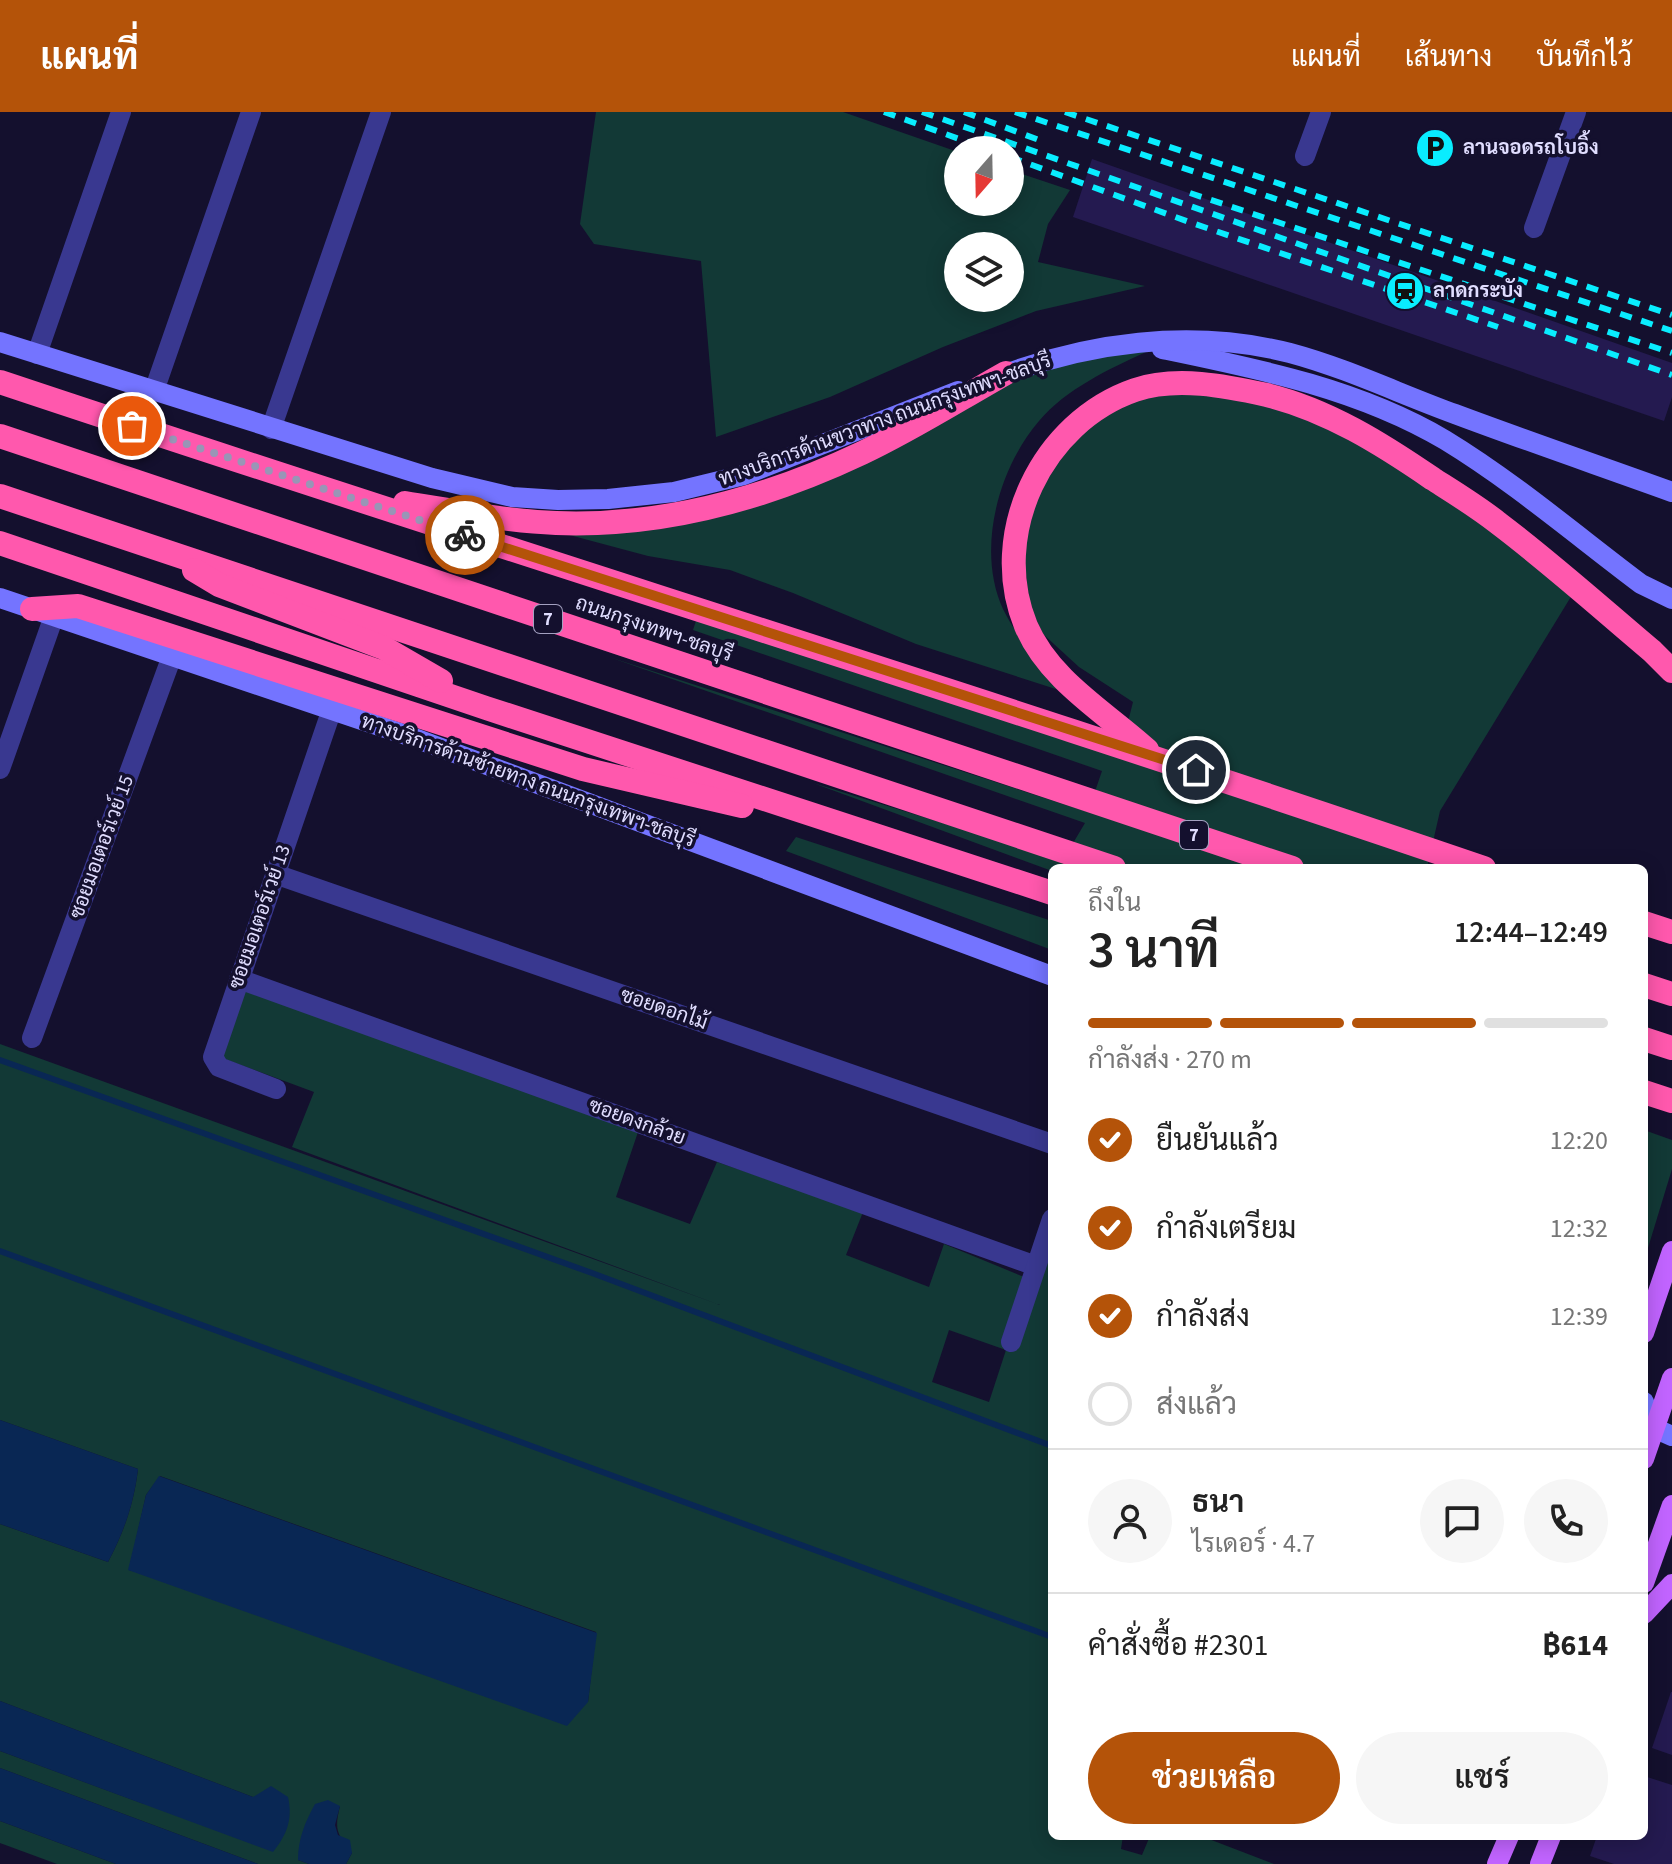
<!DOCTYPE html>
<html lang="th">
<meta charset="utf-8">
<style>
body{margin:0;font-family:"Source Sans 3",Sarabun,sans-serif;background:#f6f6f6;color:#222;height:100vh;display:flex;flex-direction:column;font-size:30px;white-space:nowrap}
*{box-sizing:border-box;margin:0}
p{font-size:26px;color:#767676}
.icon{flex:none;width:44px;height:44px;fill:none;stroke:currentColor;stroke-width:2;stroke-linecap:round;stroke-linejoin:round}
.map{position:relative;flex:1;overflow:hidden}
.panel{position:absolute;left:1048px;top:752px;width:600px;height:976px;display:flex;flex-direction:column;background:#fff;border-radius:12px;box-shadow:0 4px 20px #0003}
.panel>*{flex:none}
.needle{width:52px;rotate:200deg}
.fabs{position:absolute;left:944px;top:24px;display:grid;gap:16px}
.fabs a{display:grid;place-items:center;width:80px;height:80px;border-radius:50%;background:#fff;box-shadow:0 4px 20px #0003;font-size:40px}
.pin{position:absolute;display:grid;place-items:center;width:68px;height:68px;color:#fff;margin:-34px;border:4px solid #fff;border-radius:50%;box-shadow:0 2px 8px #0007}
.courier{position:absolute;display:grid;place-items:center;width:80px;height:80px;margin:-40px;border:6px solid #b45309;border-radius:50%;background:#fff;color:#222;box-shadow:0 2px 10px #0007}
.summary em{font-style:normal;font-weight:600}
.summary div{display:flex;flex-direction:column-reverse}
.summary{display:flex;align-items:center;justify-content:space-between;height:136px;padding:0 40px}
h1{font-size:52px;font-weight:600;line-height:60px}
.bar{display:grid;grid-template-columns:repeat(4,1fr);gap:12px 8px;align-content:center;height:96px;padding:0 40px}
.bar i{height:10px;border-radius:6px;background:#e0e0e0}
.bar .selected{background:#b45309}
.bar p{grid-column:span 4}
.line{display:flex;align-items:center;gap:20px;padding:0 40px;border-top:2px solid #e0e0e0}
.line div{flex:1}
.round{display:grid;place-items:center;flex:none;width:84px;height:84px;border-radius:42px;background:#f6f6f6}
ol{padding:0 40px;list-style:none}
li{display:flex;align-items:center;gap:24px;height:88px}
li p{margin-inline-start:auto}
li .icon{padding:8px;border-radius:50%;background:#b45309;color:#fff;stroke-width:4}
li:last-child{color:#767676}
li i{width:44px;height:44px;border:4px solid #e0e0e0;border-radius:50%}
.primary-button{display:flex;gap:16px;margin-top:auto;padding:16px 40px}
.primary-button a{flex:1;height:92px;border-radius:48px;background:#b45309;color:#fff;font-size:32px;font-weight:600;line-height:92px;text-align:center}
.primary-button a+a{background:#f6f6f6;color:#222}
header{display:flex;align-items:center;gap:48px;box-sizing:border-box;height:112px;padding:0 40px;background:#b45309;color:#fff}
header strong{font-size:38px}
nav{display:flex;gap:44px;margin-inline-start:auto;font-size:28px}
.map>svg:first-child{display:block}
</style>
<header>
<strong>แผนที่</strong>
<nav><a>แผนที่</a><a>เส้นทาง</a><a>บันทึกไว้</a></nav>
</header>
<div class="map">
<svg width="1672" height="1752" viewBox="0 0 1672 1752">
<rect width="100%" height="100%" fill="#14102e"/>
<g fill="#123936" fill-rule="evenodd">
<path d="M596 0H843L958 40V90H1010V58L1070 78 1048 112 1038 150 1145 174 1036 199 943 235 830 285 716 325 701 149 594 132 580 112ZM958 134H1010V186H958Z"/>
<path d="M1112 239 1146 240C1109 257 1066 277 1039 309 998 357 976 438 1003 497 1018 528 1043 554 1065 580L916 532 793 481 730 458 648 444 547 417 702 405 1013 266Z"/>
<polygon points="1177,277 1271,291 1347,321 1467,398 1572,483 1440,699 1427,756 1052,756 1052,759 813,671 1063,748 1085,711 609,545 1088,700 1102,659 693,518 697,506 1119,646 1133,590 1079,555 1043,522 1030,494 1023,439 1040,365 1108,297"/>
<polygon points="796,725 1052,809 1052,838 786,739"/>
<path d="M244 878 638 1020 616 1085 690 1112 717 1050 863 1100 846 1143 929 1175 944 1132 1029 1167 1039 1138 1052 1143V1724H1123L1121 1737 1142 1743 1150 1724H1201L1274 1752H346L352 1741C337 1721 334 1719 340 1694L298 1748 309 1752H258L0 1656V1639L144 1692 253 1685 0 1589V1412L108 1450C124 1420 134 1391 138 1357L0 1308V932L720 1193 292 1035 314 980 222 946ZM949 1218 1006 1238 989 1290 932 1270ZM160 1364 596 1520 588 1590 129 1458 146 1383Z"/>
<polygon points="1644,1018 1672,1028 1672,1057 1644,1149"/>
<polygon points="0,1709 116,1752 57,1752 0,1731"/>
</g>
<g fill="#092754">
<path d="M0 1308 138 1357C134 1391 124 1420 108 1450L0 1412Z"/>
<polygon points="159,1364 597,1521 588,1590 567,1614 128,1458 146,1383"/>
<path d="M0 1589 253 1685 271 1674 288 1685C293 1707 287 1723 273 1740L0 1639Z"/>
<polygon points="0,1656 258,1752 116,1752 0,1709"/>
<path d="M328 1688 340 1694 335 1713 338 1723 350 1728 352 1741 346 1752H309L298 1748C298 1727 305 1710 315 1692Z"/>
</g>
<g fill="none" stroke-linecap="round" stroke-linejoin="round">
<g stroke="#092754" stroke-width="6">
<polyline points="0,948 592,1161 1052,1334"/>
<polyline points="0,1139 1052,1525"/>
</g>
</g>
<g fill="#241a50">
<polygon points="1092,47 1672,251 1672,285 1664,309 1073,105"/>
<polygon points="1671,1580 1672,1580 1672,1643 1652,1636"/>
<polygon points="1644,1664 1672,1673 1672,1752 1614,1752 1590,1744 1597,1724 1644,1724"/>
</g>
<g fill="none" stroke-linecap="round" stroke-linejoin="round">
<g stroke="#393890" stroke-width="20">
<polyline points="1305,44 1321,0"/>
<polyline points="1534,116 1576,0"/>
<polyline points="37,242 121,0"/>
<polyline points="154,279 251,0"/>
<polyline points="271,317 381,0"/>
<polyline points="0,657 54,504"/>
<polyline points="275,762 1052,1032"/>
<polyline points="239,867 1036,1154"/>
<polyline points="32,926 172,544"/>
<polyline points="276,977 219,955 213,945 332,597"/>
<polyline points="1011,1230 1052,1107"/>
</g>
<g stroke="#7474ff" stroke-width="20">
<polyline points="0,230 432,366 512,385 558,388 608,387 674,380 744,363 958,279"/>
<path d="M1162 237C1259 257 1359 277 1445 328 1514 370 1577 424 1641 472L1672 487"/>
<path d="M992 267C1086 230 1191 216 1290 241 1346 256 1400 282 1455 302 1527 329 1600 354 1672 380"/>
<polyline points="0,486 412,625 1052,864"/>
<polyline points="1644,1290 1654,1316 1672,1324"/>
</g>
<g stroke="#c164ff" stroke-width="20">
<polyline points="1644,1221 1672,1139"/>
<polyline points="1644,1347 1672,1266"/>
<polyline points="1644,1471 1672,1393"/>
<polyline points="1644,1502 1672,1472"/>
<polyline points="1497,1752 1509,1724"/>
<polyline points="1540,1752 1551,1724"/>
</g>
<g stroke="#ff58ad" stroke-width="24">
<path d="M0 270C494 435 991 588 1484 756"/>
<polyline points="0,324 1292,756"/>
<polyline points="0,384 1114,756"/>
<path d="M405 391C455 399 505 409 556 411 662 415 767 386 862 341 911 318 958 288 1006 261"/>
<polyline points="0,431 486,596 1052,781"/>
<polyline points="194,458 219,473 384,536 441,569"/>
<polyline points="32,497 78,494 583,657 742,694"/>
<path d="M1147 638C1105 600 1049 568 1026 514 988 422 1042 310 1135 278 1176 264 1226 274 1267 283 1328 298 1382 332 1433 367 1455 381 1478 395 1498 411 1551 451 1601 496 1652 539L1672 559"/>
<polyline points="1644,811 1672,820"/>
<polyline points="1644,873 1672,882"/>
<polyline points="1644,927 1672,936"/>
<polyline points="1644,980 1672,989"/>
</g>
<g stroke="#09edff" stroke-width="6" stroke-dasharray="12 10" stroke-linecap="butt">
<polyline points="884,0 990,38"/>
<polyline points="922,0 1672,263"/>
<polyline points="964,0 1039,28"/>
<polyline points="1015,0 1672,219"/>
<polyline points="1065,0 1672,203"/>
<polyline points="1010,45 1192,111 1498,215"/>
<polyline points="1190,81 1672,241"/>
</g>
</g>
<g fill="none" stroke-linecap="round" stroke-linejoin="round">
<polyline stroke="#9995b6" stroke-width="8" stroke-dasharray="0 14.4" points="132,314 465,423"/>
<polyline stroke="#b45309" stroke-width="10" points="465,423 1196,658"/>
</g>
<defs>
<symbol id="parking-disc" viewBox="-11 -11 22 22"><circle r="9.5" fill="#09edff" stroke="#14102e"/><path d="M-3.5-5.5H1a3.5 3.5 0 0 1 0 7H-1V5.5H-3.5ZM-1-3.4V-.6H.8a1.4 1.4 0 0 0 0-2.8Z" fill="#111"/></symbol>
<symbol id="station-disc" viewBox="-11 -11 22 22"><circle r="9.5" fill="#09edff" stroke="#14102e"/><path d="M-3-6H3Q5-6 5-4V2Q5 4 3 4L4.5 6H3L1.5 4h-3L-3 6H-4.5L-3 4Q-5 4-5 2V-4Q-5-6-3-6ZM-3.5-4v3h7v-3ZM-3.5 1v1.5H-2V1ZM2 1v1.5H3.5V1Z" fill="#111"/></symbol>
</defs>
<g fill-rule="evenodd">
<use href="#parking-disc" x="1413" y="14" width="44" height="44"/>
<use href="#station-disc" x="1383" y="157" width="44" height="44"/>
</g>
<g text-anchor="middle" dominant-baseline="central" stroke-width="7" stroke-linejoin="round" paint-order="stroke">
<g fill="#14102e" stroke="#a3a0c0" stroke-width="2">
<rect x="534" y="493" width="28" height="28" rx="6"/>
<rect x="1180" y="709" width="28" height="28" rx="6"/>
</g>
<g font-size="18" font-weight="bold" fill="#e0ddff">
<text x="548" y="507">7</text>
<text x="1194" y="723">7</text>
</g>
<g font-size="20" font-weight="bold" fill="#e0ddff" stroke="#14102e" text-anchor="start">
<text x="1463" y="36">ลานจอดรถโบอิ้ง</text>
<text x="1433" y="179">ลาดกระบัง</text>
</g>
<g font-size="20" fill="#e0ddff" stroke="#14102e">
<text transform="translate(885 308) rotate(-20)">ทางบริการด้านขวาทาง ถนนกรุงเทพฯ-ชลบุรี</text>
<text transform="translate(654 517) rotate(19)">ถนนกรุงเทพฯ-ชลบุรี</text>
<text transform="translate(528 669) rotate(20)">ทางบริการด้านซ้ายทาง ถนนกรุงเทพฯ-ชลบุรี</text>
<text transform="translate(102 735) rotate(-70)">ซอยมอเตอร์เวย์ 15</text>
<text transform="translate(260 805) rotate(-71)">ซอยมอเตอร์เวย์ 13</text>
<text transform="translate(664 897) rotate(19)">ซอยดอกไม้</text>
<text transform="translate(637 1010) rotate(20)">ซอยดงกล้วย</text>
</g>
</g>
</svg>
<div class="fabs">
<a><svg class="needle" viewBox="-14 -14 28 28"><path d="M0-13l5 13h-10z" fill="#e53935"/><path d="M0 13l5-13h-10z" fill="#767676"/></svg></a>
<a><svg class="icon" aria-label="layers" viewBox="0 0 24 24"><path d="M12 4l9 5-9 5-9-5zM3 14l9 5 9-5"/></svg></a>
</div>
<div class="pin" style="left:132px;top:314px;background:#ea580c"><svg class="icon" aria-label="bag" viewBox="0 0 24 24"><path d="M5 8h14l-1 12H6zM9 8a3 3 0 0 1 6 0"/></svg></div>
<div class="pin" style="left:1196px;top:658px;background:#1f2937"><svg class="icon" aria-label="home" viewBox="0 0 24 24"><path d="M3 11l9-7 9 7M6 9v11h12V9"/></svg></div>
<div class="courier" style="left:465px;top:423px"><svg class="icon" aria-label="bike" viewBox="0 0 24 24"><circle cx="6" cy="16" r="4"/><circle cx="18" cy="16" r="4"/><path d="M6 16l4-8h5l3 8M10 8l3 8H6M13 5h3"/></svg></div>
<section class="panel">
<div class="summary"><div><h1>3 นาที</h1><p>ถึงใน</p></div><em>12:44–12:49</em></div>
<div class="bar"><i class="selected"></i><i class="selected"></i><i class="selected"></i><i></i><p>กำลังส่ง · 270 m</p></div>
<ol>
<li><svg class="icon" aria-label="check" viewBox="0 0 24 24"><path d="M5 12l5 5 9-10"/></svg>ยืนยันแล้ว<p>12:20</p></li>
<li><svg class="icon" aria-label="check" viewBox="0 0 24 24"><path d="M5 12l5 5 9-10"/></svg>กำลังเตรียม<p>12:32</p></li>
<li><svg class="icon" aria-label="check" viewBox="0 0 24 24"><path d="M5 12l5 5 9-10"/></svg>กำลังส่ง<p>12:39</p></li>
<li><i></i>ส่งแล้ว</li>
</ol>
<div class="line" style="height:144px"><a class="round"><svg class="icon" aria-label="person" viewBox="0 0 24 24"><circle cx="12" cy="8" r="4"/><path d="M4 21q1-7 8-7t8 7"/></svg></a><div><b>ธนา</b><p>ไรเดอร์ · 4.7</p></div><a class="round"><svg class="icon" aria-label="chat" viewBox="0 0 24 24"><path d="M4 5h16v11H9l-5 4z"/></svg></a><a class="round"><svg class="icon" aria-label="phone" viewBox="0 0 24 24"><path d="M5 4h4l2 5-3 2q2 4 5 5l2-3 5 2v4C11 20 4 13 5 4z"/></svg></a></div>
<div class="line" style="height:104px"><div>คำสั่งซื้อ #2301</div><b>฿614</b></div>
<div class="primary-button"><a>ช่วยเหลือ</a><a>แชร์</a></div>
</section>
</div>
